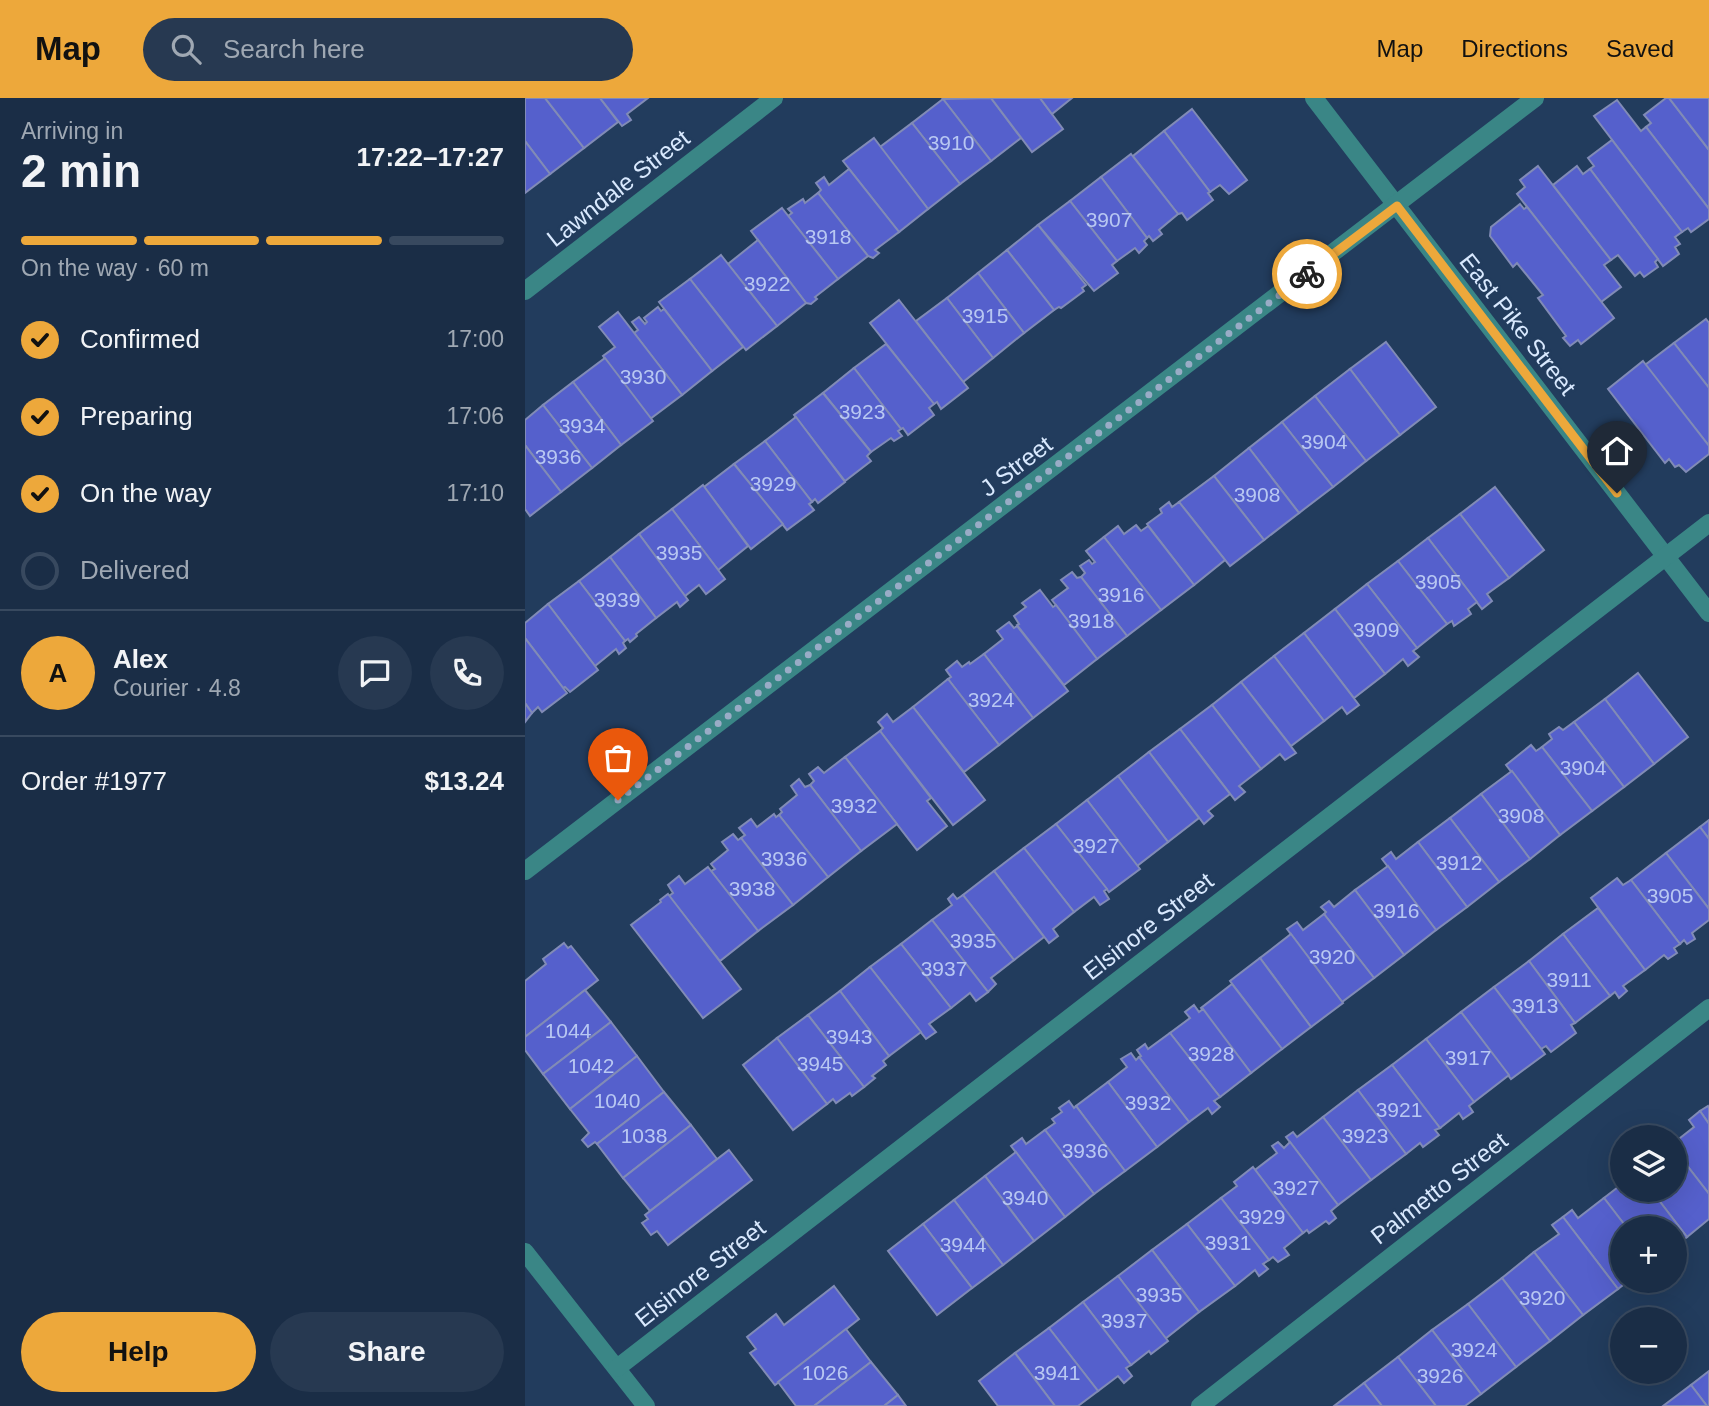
<!DOCTYPE html>
<meta charset="utf-8">
<style>
body{margin:0;font-family:Helvetica,sans-serif;background:#273951;color:#f1f3f6;height:100vh;display:flex;flex-direction:column;font-size:26px;white-space:nowrap}
*{box-sizing:border-box;margin:0}
p{font-size:23px;color:#9fa8b3}
.icon{flex:none;width:38px;height:38px;fill:none;stroke:currentColor;stroke-width:2;stroke-linecap:round;stroke-linejoin:round}
.map{position:relative;flex:1;overflow:hidden}
.sheet{display:flex;flex-direction:column;background:#1a2d46;width:525px}
.sheet>*{flex:none}
.buttons{position:absolute;left:1085px;top:1027px;display:grid;gap:14px}
.buttons a{display:grid;place-items:center;width:77px;height:77px;border-radius:50%;background:#1a2d46;box-shadow:0 7px 28px #0002,0 0 0 2px #38495f;font-size:35px}
.pin{position:absolute;display:grid;place-items:center;width:60px;height:60px;color:#fff;margin:-72px -30px;border-radius:50% 50% 50% 0;rotate:-45deg;box-shadow:0 0 7px #0007}
.pin .icon{rotate:45deg}
.courier{position:absolute;display:grid;place-items:center;width:70px;height:70px;margin:-35px;border:5px solid #eda83b;border-radius:50%;background:#fff;color:#222;box-shadow:0 2px 9px #0007}
.headline em{font-style:normal;font-weight:800}
.headline div{display:flex;flex-direction:column-reverse}
.headline{display:flex;align-items:center;justify-content:space-between;height:119px;padding:0 21px}
h1{font-size:46px;font-weight:800;line-height:52px}
.bar{display:grid;grid-template-columns:repeat(4,1fr);gap:10px 7px;align-content:center;height:84px;padding:0 21px}
.bar i{height:9px;border-radius:5px;background:#38495f}
.bar .selected{background:#eda83b}
.bar p{grid-column:span 4}
.line{display:flex;align-items:center;gap:18px;padding:0 21px;border-top:2px solid #38495f}
.line div{flex:1}
.round{display:grid;place-items:center;flex:none;width:74px;height:74px;border-radius:37px;background:#273951}
ol{padding:0 21px;list-style:none}
li{display:flex;align-items:center;gap:21px;height:77px}
li p{margin-inline-start:auto}
li .icon{padding:7px;border-radius:50%;background:#eda83b;color:#111;stroke-width:4}
li:last-child{color:#9fa8b3}
li i{width:38px;height:38px;border:4px solid #38495f;border-radius:50%}
.button{display:flex;gap:14px;margin-top:auto;padding:14px 21px}
.button a{flex:1;height:80px;border-radius:42px;background:#eda83b;color:#111;font-size:28px;font-weight:800;line-height:80px;text-align:center}
.button a+a{background:#273951;color:#f1f3f6}
header{display:flex;align-items:center;gap:42px;box-sizing:border-box;height:98px;padding:0 35px;background:#eda83b;color:#111}
header strong{font-size:33px}
nav{display:flex;gap:38px;margin-inline-start:auto;font-size:24px}
.search{width:490px;height:63px;background:#273951;display:flex;align-items:center;gap:18px;box-sizing:border-box;padding:0 24px;border-radius:38px;color:#9fa8b3;font-size:26px}
main{display:flex;flex:1;min-height:0}
.map>svg:first-child{display:block}
</style>
<header>
<strong>Map</strong>
<div class="search"><svg class="icon" aria-label="search" viewBox="0 0 24 24"><circle cx="10" cy="10" r="6"/><path d="M15 15l6 6"/></svg>Search here</div>
<nav><a>Map</a><a>Directions</a><a>Saved</a></nav>
</header>
<main>
<section class="sheet">
<div class="headline"><div><h1>2 min</h1><p>Arriving in</p></div><em>17:22–17:27</em></div>
<div class="bar"><i class="selected"></i><i class="selected"></i><i class="selected"></i><i></i><p>On the way · 60 m</p></div>
<ol>
<li><svg class="icon" aria-label="check" viewBox="0 0 24 24"><path d="M5 12l5 5 9-10"/></svg>Confirmed<p>17:00</p></li>
<li><svg class="icon" aria-label="check" viewBox="0 0 24 24"><path d="M5 12l5 5 9-10"/></svg>Preparing<p>17:06</p></li>
<li><svg class="icon" aria-label="check" viewBox="0 0 24 24"><path d="M5 12l5 5 9-10"/></svg>On the way<p>17:10</p></li>
<li><i></i>Delivered</li>
</ol>
<div class="line" style="height:126px"><b class="round" style="background:#eda83b;color:#111">A</b><div><b>Alex</b><p>Courier · 4.8</p></div><a class="round"><svg class="icon" aria-label="chat" viewBox="0 0 24 24"><path d="M4 5h16v11H9l-5 4z"/></svg></a><a class="round"><svg class="icon" aria-label="phone" viewBox="0 0 24 24"><path d="M5 4h4l2 5-3 2q2 4 5 5l2-3 5 2v4C11 20 4 13 5 4z"/></svg></a></div>
<div class="line" style="height:91px"><div>Order #1977</div><b>$13.24</b></div>
<div class="button"><a>Help</a><a>Share</a></div>
</section>
<div class="map">
<svg width="1184" height="1308" viewBox="0 0 1184 1308">
<rect width="100%" height="100%" fill="#223c5d"/>
<g fill="#5560cc" stroke="#818bb6" stroke-width="2">
<polygon points="0,0 20,0 59,50 25,76 0,43"/>
<polygon points="20,0 75,0 93,24 59,50"/>
<polygon points="75,0 123,0 102,16 106,22 97,28"/>
<polygon points="466,0 496,40 466,63 418,1"/>
<polygon points="466,0 515,0 538,31 507,54"/>
<polygon points="515,0 547,0 527,16"/>
<polygon points="1141,0 1144,0 1184,52 1184,111 1121,29 1126,25 1119,17"/>
<polygon points="1144,0 1184,0 1184,52"/>
<polygon points="418,1 466,63 435,86 387,25"/>
<polygon points="1092,2 1116,33 1121,29 1184,111 1184,121 1166,134 1163,130 1157,134 1069,18"/>
<polygon points="667,11 722,82 704,96 695,87 685,94 639,33"/>
<polygon points="387,25 435,86 403,111 355,49"/>
<polygon points="639,33 685,94 683,95 688,102 662,122 657,115 653,116 608,58"/>
<polygon points="349,40 403,111 374,134 318,63"/>
<polygon points="1087,42 1157,134 1150,139 1155,146 1150,149 1154,156 1138,168 1065,71 1069,68 1063,60"/>
<polygon points="0,43 25,76 0,95"/>
<polygon points="606,56 653,116 634,132 637,136 628,143 624,138 622,140 576,79"/>
<polygon points="1013,68 1086,162 1079,167 1096,189 1076,204 992,96 1000,89 995,82"/>
<polygon points="1052,68 1058,76 1065,71 1133,161 1130,164 1133,169 1119,179 1115,174 1110,178 1093,157 1086,162 1028,87"/>
<polygon points="324,71 374,134 350,152 354,155 348,160 343,158 293,95 296,92 291,85 299,79 304,87"/>
<polygon points="576,79 622,140 619,143 622,147 614,155 610,150 592,163 545,103"/>
<polygon points="293,95 343,158 313,181 263,118 267,115 263,111 278,101 280,105"/>
<polygon points="545,103 592,163 587,167 593,175 569,193 513,127"/>
<polygon points="995,106 999,111 1002,109 1089,220 1056,246 1053,242 1045,248 1038,240 1041,238 1013,200 1018,197 992,165 988,169 965,138 966,129"/>
<polygon points="257,110 313,181 290,199 292,201 286,206 281,205 226,133"/>
<polygon points="513,127 561,187 557,190 559,193 536,210 534,209 529,212 482,152"/>
<polygon points="233,142 281,205 252,228 203,166"/>
<polygon points="482,152 529,212 499,235 453,175"/>
<polygon points="196,157 252,228 221,252 165,181"/>
<polygon points="453,175 499,235 468,260 422,200"/>
<polygon points="165,181 218,249 187,273 134,204"/>
<polygon points="422,200 468,260 438,284 391,223"/>
<polygon points="374,202 443,290 416,311 412,304 409,306 345,225"/>
<polygon points="133,209 136,213 139,211 187,273 157,297 109,235 113,232 107,224 114,219 120,226 122,224 119,220"/>
<polygon points="93,214 157,297 125,321 78,258 90,249 74,229"/>
<polygon points="1181,221 1184,225 1184,290 1149,245"/>
<polygon points="861,244 911,309 875,337 825,271"/>
<polygon points="1149,245 1184,290 1184,348 1120,267"/>
<polygon points="361,246 409,306 404,310 409,317 383,337 378,330 376,331 329,270"/>
<polygon points="80,260 128,323 96,347 48,284"/>
<polygon points="1118,263 1184,348 1184,356 1161,374 1154,367 1150,369 1144,361 1140,365 1083,291"/>
<polygon points="329,270 376,331 373,333 377,338 369,343 366,340 346,354 298,295"/>
<polygon points="825,271 875,337 841,363 790,298"/>
<polygon points="48,284 96,347 67,370 18,307"/>
<polygon points="298,295 346,354 342,358 346,363 320,383 269,317"/>
<polygon points="790,298 841,363 808,389 757,324"/>
<polygon points="18,307 67,370 36,394 0,347 0,322"/>
<polygon points="271,319 320,384 293,405 290,401 287,404 240,343"/>
<polygon points="757,324 808,389 774,415 724,350"/>
<polygon points="240,343 287,404 284,406 289,412 262,432 209,366"/>
<polygon points="0,347 36,394 5,418 0,411"/>
<polygon points="724,350 774,415 739,442 689,378"/>
<polygon points="209,366 258,426 226,451 179,389"/>
<polygon points="689,378 739,442 705,468 654,404"/>
<polygon points="178,387 223,448 193,472 147,411"/>
<polygon points="970,389 1019,452 984,480 935,416"/>
<polygon points="644,404 647,409 654,404 700,462 669,487 622,426 637,415 635,411"/>
<polygon points="147,411 200,481 181,496 174,487 160,498 114,436"/>
<polygon points="935,416 984,480 962,496 967,503 957,511 903,440"/>
<polygon points="611,427 616,433 623,428 669,487 636,512 579,439 593,428 599,436"/>
<polygon points="114,436 163,502 155,509 152,504 131,520 85,459"/>
<polygon points="579,439 636,512 602,538 556,479 560,475 555,468 564,462 567,466 570,464 561,453"/>
<polygon points="903,440 952,504 943,511 946,516 929,528 927,523 922,526 873,463"/>
<polygon points="85,459 131,520 111,536 112,538 105,544 103,541 100,543 54,483"/>
<polygon points="873,463 922,526 892,550 842,486"/>
<polygon points="547,474 552,480 556,479 602,538 572,561 527,502 543,490 536,482"/>
<polygon points="54,483 100,543 98,545 101,550 94,556 91,551 70,568 23,506"/>
<polygon points="842,486 892,550 888,553 894,559 883,568 878,561 860,576 810,511"/>
<polygon points="515,492 528,509 531,507 572,561 539,587 492,527 494,526 489,518 501,509 497,505"/>
<polygon points="23,506 73,572 45,594 40,589 38,590 0,540 0,525"/>
<polygon points="810,511 860,576 829,600 779,535"/>
<polygon points="484,524 489,530 492,528 543,593 508,620 459,556 478,541 472,533"/>
<polygon points="779,535 834,607 822,616 817,609 799,623 749,558"/>
<polygon points="0,540 42,595 17,614 13,609 7,615 0,605"/>
<polygon points="459,556 508,620 474,647 423,581 426,579 421,572 432,563 437,569 444,564 445,566"/>
<polygon points="749,558 799,623 766,648 716,584"/>
<polygon points="1113,575 1163,639 1129,666 1080,601"/>
<polygon points="423,581 474,647 439,674 388,609"/>
<polygon points="716,584 771,655 760,662 755,656 736,671 687,607"/>
<polygon points="1080,601 1129,666 1099,689 1049,624"/>
<polygon points="0,605 7,615 0,624"/>
<polygon points="687,607 736,671 714,688 720,694 710,702 655,631"/>
<polygon points="388,609 460,702 428,727 355,633 358,630 353,624 362,616 368,624"/>
<polygon points="1049,624 1099,689 1067,713 1017,649 1027,641 1024,636 1034,629 1038,632"/>
<polygon points="655,631 705,696 683,713 688,718 679,726 624,654"/>
<polygon points="355,633 406,700 402,703 422,728 392,752 320,659"/>
<polygon points="1006,647 1011,653 1017,649 1067,713 1035,737 981,667"/>
<polygon points="624,654 674,720 643,744 593,678"/>
<polygon points="320,659 372,726 336,753 285,687 289,683 284,676 293,669 299,675"/>
<polygon points="987,673 1035,737 1005,761 956,696"/>
<polygon points="593,678 643,744 612,768 562,702"/>
<polygon points="274,681 280,689 285,687 336,753 303,779 254,717 257,714 255,711 272,697 266,688"/>
<polygon points="956,696 1005,761 974,784 925,720"/>
<polygon points="562,702 615,771 584,794 531,726"/>
<polygon points="249,716 251,719 254,717 303,779 268,807 216,740 220,737 214,730 226,721 232,729"/>
<polygon points="925,720 974,784 942,809 893,744"/>
<polygon points="1184,722 1184,741 1175,729"/>
<polygon points="531,726 582,791 579,793 584,801 575,807 569,799 549,814 499,750"/>
<polygon points="1175,729 1184,741 1184,811 1141,755"/>
<polygon points="208,736 213,742 216,740 268,807 233,833 186,773 190,771 186,766 203,752 197,744"/>
<polygon points="893,744 942,809 911,832 857,761 866,754 871,761"/>
<polygon points="499,750 549,814 528,831 533,838 524,845 469,773"/>
<polygon points="1141,755 1184,811 1184,822 1167,835 1170,841 1162,846 1159,842 1155,846 1106,782"/>
<polygon points="863,768 911,832 879,857 830,792"/>
<polygon points="183,769 233,833 195,863 144,798 148,795 143,787 154,778 160,786"/>
<polygon points="469,773 519,839 489,862 438,797"/>
<polygon points="1092,780 1098,787 1106,782 1155,846 1149,850 1152,855 1143,861 1139,857 1120,872 1066,800"/>
<polygon points="830,792 879,857 849,880 799,816 801,814 796,809 804,803 809,809"/>
<polygon points="143,796 216,891 178,920 106,827 136,804 135,802"/>
<polygon points="428,796 432,801 438,797 489,862 466,880 471,886 463,894 407,822 427,807 423,801"/>
<polygon points="1073,810 1120,872 1098,888 1102,893 1094,900 1090,894 1085,898 1038,836"/>
<polygon points="799,816 849,880 817,904 762,831 772,824 778,832"/>
<polygon points="407,822 463,894 451,903 445,895 426,910 376,846"/>
<polygon points="766,836 818,905 786,929 735,860"/>
<polygon points="1038,836 1085,898 1050,925 1004,863"/>
<polygon points="39,845 43,850 46,848 73,882 0,939 0,883 21,866 18,861"/>
<polygon points="376,846 426,910 404,926 411,934 401,941 345,869"/>
<polygon points="735,860 786,929 757,951 705,883"/>
<polygon points="1004,863 1050,925 1046,927 1051,935 1026,954 1021,948 1016,951 969,889"/>
<polygon points="345,869 396,934 364,958 315,893"/>
<polygon points="707,886 757,951 726,975 676,910"/>
<polygon points="969,889 1020,956 986,981 936,914"/>
<polygon points="60,892 86,924 18,976 0,952 0,939"/>
<polygon points="315,893 364,958 358,963 361,967 347,978 350,980 339,989 283,917"/>
<polygon points="669,907 674,914 678,911 726,975 695,999 645,935 665,920 660,914"/>
<polygon points="936,914 984,977 949,1004 901,941"/>
<polygon points="283,917 339,989 327,998 325,995 311,1005 308,1001 302,1006 252,940"/>
<polygon points="86,924 112,958 45,1011 18,976"/>
<polygon points="645,935 695,999 689,1003 695,1009 687,1016 683,1010 664,1024 614,959 616,958 612,952 620,946 623,951"/>
<polygon points="252,940 302,1006 268,1032 218,967"/>
<polygon points="901,941 949,1004 944,1008 948,1014 938,1021 934,1015 915,1030 867,967"/>
<polygon points="606,955 611,962 614,959 664,1024 632,1049 583,984 602,969 596,961"/>
<polygon points="112,958 139,994 72,1046 70,1044 63,1049 57,1042 64,1035 45,1011"/>
<polygon points="867,967 915,1030 910,1032 914,1037 898,1049 895,1045 881,1056 833,992"/>
<polygon points="583,984 632,1049 600,1073 551,1008"/>
<polygon points="833,992 881,1056 846,1082 798,1019"/>
<polygon points="139,994 166,1027 98,1080 72,1046"/>
<polygon points="544,1003 549,1010 551,1008 600,1073 569,1096 520,1032 530,1025 527,1021 537,1014 534,1010"/>
<polygon points="1183,1008 1184,1010 1184,1026 1175,1013"/>
<polygon points="1175,1013 1184,1026 1184,1096 1150,1052 1150,1044 1169,1029 1164,1022"/>
<polygon points="798,1019 846,1082 813,1107 761,1039 768,1034 772,1039"/>
<polygon points="166,1027 192,1061 125,1113 98,1080"/>
<polygon points="520,1032 569,1096 540,1119 486,1048 497,1040 501,1046"/>
<polygon points="753,1044 759,1050 765,1044 813,1107 806,1113 811,1120 804,1126 801,1123 784,1135 782,1132 778,1135 730,1072 752,1055 747,1048"/>
<polygon points="204,1052 227,1082 143,1147 132,1133 126,1137 117,1125 123,1121 120,1117"/>
<polygon points="1150,1052 1184,1096 1184,1121 1162,1139 1126,1092 1150,1092"/>
<polygon points="491,1054 540,1119 509,1143 460,1078"/>
<polygon points="728,1069 778,1135 759,1150 764,1157 753,1164 748,1159 744,1162 696,1100 712,1088 709,1084"/>
<polygon points="460,1078 509,1143 478,1167 429,1102"/>
<polygon points="1097,1086 1097,1092 1126,1092 1162,1139 1150,1148 1150,1130 1102,1130 1079,1100"/>
<polygon points="696,1100 744,1162 738,1166 743,1171 734,1178 730,1172 710,1188 662,1126"/>
<polygon points="1079,1100 1102,1130 1097,1130 1097,1183 1103,1183 1093,1191 1038,1119 1047,1112 1053,1120"/>
<polygon points="429,1102 478,1167 447,1190 398,1126"/>
<polygon points="1038,1119 1093,1191 1058,1217 1009,1154 1034,1136 1027,1127"/>
<polygon points="398,1126 447,1190 412,1217 363,1153"/>
<polygon points="662,1126 710,1188 674,1214 627,1152"/>
<polygon points="627,1152 674,1214 640,1241 593,1178"/>
<polygon points="1009,1154 1058,1217 1025,1243 977,1180"/>
<polygon points="593,1178 643,1243 626,1256 624,1253 606,1267 558,1204"/>
<polygon points="977,1180 1025,1243 991,1269 943,1206"/>
<polygon points="309,1188 334,1221 250,1287 225,1255 231,1251 222,1239 251,1216 259,1227"/>
<polygon points="558,1204 606,1267 601,1270 607,1278 599,1285 593,1278 573,1293 524,1230"/>
<polygon points="943,1206 991,1269 956,1296 907,1232"/>
<polygon points="524,1230 573,1293 553,1308 530,1308 490,1255"/>
<polygon points="321,1231 346,1264 289,1308 271,1308 253,1284"/>
<polygon points="907,1232 956,1296 940,1308 911,1308 873,1259"/>
<polygon points="490,1255 530,1308 473,1308 454,1283"/>
<polygon points="873,1259 911,1308 857,1308 839,1285"/>
<polygon points="346,1264 373,1297 359,1308 289,1308"/>
<polygon points="1184,1273 1184,1308 1182,1308 1166,1287"/>
<polygon points="839,1285 857,1308 809,1308"/>
<polygon points="1166,1287 1182,1308 1138,1308"/>
<polygon points="373,1297 381,1308 359,1308"/>
</g>
<g fill="none" stroke-linecap="round" stroke-linejoin="round">
<g stroke="#3a8686" stroke-width="18">
<polyline points="789,0 1184,515"/>
<polyline points="0,193 249,0"/>
<polyline points="0,773 1010,0"/>
<polyline points="0,1154 121,1308"/>
<polyline points="92,1270 1184,425"/>
<polyline points="675,1308 1184,910"/>
</g>
</g>
<g fill="none" stroke-linecap="round" stroke-linejoin="round">
<polyline stroke="#99acc6" stroke-width="7" stroke-dasharray="0 12.6" points="93,702 782,176"/>
<polyline stroke="#eda83b" stroke-width="9" points="782,176 872,108 1092,395"/>
</g>
<g text-anchor="middle" dominant-baseline="central" stroke-width="5" stroke-linejoin="round" paint-order="stroke">
<g font-size="21" fill="#b8c7f2">
<text x="426" y="44">3910</text>
<text x="584" y="121">3907</text>
<text x="303" y="138">3918</text>
<text x="242" y="185">3922</text>
<text x="460" y="217">3915</text>
<text x="118" y="278">3930</text>
<text x="337" y="313">3923</text>
<text x="57" y="327">3934</text>
<text x="799" y="343">3904</text>
<text x="33" y="358">3936</text>
<text x="248" y="385">3929</text>
<text x="732" y="396">3908</text>
<text x="154" y="454">3935</text>
<text x="913" y="483">3905</text>
<text x="596" y="496">3916</text>
<text x="92" y="501">3939</text>
<text x="566" y="522">3918</text>
<text x="851" y="531">3909</text>
<text x="466" y="601">3924</text>
<text x="1058" y="669">3904</text>
<text x="329" y="707">3932</text>
<text x="996" y="717">3908</text>
<text x="571" y="747">3927</text>
<text x="259" y="760">3936</text>
<text x="934" y="764">3912</text>
<text x="227" y="790">3938</text>
<text x="1145" y="797">3905</text>
<text x="871" y="812">3916</text>
<text x="448" y="842">3935</text>
<text x="807" y="858">3920</text>
<text x="419" y="870">3937</text>
<text x="1044" y="881">3911</text>
<text x="1010" y="907">3913</text>
<text x="43" y="932">1044</text>
<text x="324" y="938">3943</text>
<text x="686" y="955">3928</text>
<text x="943" y="959">3917</text>
<text x="295" y="965">3945</text>
<text x="66" y="967">1042</text>
<text x="92" y="1002">1040</text>
<text x="623" y="1004">3932</text>
<text x="874" y="1011">3921</text>
<text x="119" y="1037">1038</text>
<text x="840" y="1037">3923</text>
<text x="560" y="1052">3936</text>
<text x="771" y="1089">3927</text>
<text x="500" y="1099">3940</text>
<text x="737" y="1118">3929</text>
<text x="703" y="1144">3931</text>
<text x="438" y="1146">3944</text>
<text x="634" y="1196">3935</text>
<text x="1017" y="1199">3920</text>
<text x="599" y="1222">3937</text>
<text x="949" y="1251">3924</text>
<text x="300" y="1274">1026</text>
<text x="532" y="1274">3941</text>
<text x="915" y="1277">3926</text>
</g>
<g font-size="24" fill="#d9e9fe" stroke="#223c5d">
<text transform="translate(93 90) rotate(-38)">Lawndale Street</text>
<text transform="translate(993 226) rotate(52)">East Pike Street</text>
<text transform="translate(491 368) rotate(-37)">J Street</text>
<text transform="translate(623 828) rotate(-38)">Elsinore Street</text>
<text transform="translate(914 1090) rotate(-38)">Palmetto Street</text>
<text transform="translate(175 1175) rotate(-38)">Elsinore Street</text>
</g>
</g>
</svg>
<div class="buttons">
<a><svg class="icon" aria-label="layers" viewBox="0 0 24 24"><path d="M12 4l9 5-9 5-9-5zM3 14l9 5 9-5"/></svg></a>
<a>+</a>
<a>−</a>
</div>
<div class="pin" style="left:93px;top:702px;background:#ea580c"><svg class="icon" aria-label="bag" viewBox="0 0 24 24"><path d="M5 8h14l-1 12H6zM9 8a3 3 0 0 1 6 0"/></svg></div>
<div class="pin" style="left:1092px;top:395px;background:#1f2937"><svg class="icon" aria-label="home" viewBox="0 0 24 24"><path d="M3 11l9-7 9 7M6 9v11h12V9"/></svg></div>
<div class="courier" style="left:782px;top:176px"><svg class="icon" aria-label="bike" viewBox="0 0 24 24"><circle cx="6" cy="16" r="4"/><circle cx="18" cy="16" r="4"/><path d="M6 16l4-8h5l3 8M10 8l3 8H6M13 5h3"/></svg></div>
</div>
</main>
